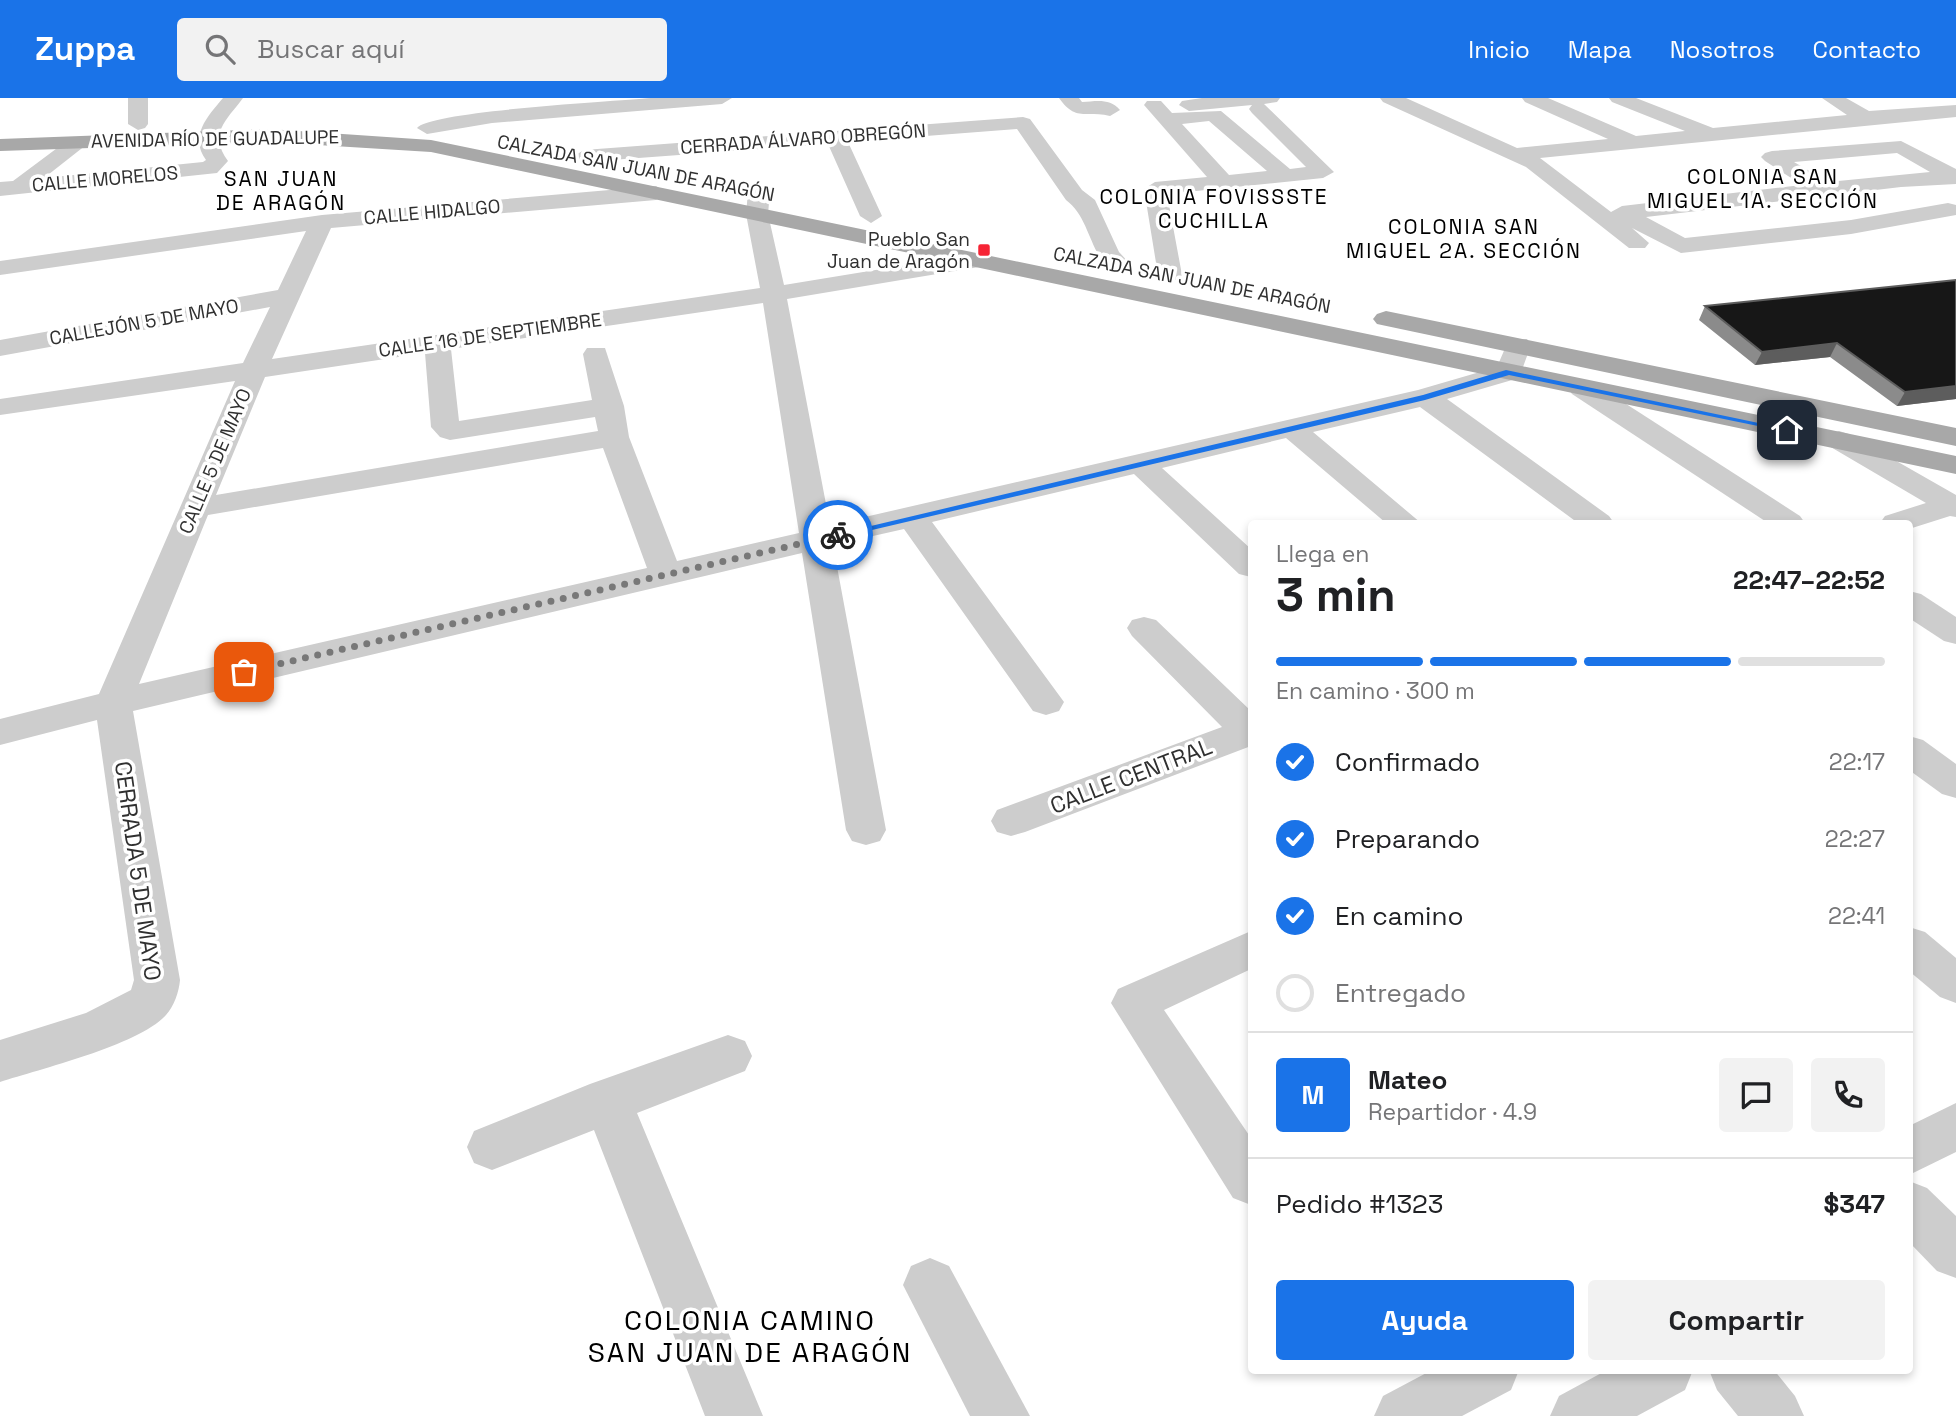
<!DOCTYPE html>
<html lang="es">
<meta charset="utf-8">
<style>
body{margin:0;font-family:"Space Grotesk",sans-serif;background:#f2f2f2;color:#202124;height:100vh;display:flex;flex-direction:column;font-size:26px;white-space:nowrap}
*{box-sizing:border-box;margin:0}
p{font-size:23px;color:#757577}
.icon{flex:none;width:38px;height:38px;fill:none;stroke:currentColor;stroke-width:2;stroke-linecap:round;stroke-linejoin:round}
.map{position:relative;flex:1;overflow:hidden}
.details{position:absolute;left:1248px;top:422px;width:665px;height:854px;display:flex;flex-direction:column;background:#fff;border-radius:7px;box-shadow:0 4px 10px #0003}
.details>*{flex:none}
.pin{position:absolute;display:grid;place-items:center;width:60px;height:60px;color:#fff;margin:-30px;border-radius:14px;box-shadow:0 4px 10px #0006}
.courier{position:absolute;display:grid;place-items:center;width:70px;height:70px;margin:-35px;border:5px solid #1a73e8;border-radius:50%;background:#fff;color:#222;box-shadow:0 2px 9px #0007}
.head em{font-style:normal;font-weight:700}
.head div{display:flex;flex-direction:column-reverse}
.head{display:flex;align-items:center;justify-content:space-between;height:119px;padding:0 28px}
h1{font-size:46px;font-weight:700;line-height:52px}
.bar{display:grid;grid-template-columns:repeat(4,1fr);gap:10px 7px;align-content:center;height:84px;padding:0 28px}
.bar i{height:9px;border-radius:5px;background:#e0e0e0}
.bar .active{background:#1a73e8}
.bar p{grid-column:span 4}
.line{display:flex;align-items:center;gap:18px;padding:0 28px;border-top:2px solid #e0e0e0}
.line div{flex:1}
.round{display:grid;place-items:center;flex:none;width:74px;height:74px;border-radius:7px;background:#f2f2f2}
ol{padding:0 28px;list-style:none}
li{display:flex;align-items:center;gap:21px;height:77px}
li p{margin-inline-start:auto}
li .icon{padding:7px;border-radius:50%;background:#1a73e8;color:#fff;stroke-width:4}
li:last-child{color:#757577}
li i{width:38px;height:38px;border:4px solid #e0e0e0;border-radius:50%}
.action{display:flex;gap:14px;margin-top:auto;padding:14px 28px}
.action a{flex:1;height:80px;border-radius:7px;background:#1a73e8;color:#fff;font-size:28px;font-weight:700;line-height:80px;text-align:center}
.action a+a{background:#f2f2f2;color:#202124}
header{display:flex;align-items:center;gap:42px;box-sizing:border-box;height:98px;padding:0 35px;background:#1a73e8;color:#fff}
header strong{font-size:33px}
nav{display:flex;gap:38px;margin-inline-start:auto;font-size:24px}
.search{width:490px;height:63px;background:#f2f2f2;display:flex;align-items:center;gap:18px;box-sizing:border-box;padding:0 24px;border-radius:7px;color:#757577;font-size:26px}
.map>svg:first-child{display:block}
</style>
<header>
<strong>Zuppa</strong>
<div class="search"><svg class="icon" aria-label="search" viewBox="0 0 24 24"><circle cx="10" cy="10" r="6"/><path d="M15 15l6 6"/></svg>Buscar aquí</div>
<nav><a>Inicio</a><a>Mapa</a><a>Nosotros</a><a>Contacto</a></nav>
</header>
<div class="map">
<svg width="1956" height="1318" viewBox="0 0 1956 1318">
<rect width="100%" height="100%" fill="#fff"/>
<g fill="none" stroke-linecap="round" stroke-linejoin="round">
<g fill="#cdcdcd" fill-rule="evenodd">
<polygon points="128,0 148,0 148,26 145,30 138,32 128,26"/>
<path d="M223 0H243C226 23 208 35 228 63L217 75 0 98V84L13 83 72 39H86L89 43 86 47 44 80 203 64 206 62C189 38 207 19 223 0Z"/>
<path d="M651 0H732L722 6 492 25 427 36 417 30C429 13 619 3 651 0Z"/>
<path d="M1059 0H1079L1082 4C1097 3 1110 0 1120 12L1110 18C1085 12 1076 24 1059 0Z"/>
<path d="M1202 0H1280L1277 4 1264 6 1334 74 1323 80 1167 96 1182 177 1179 182H1161L1158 177 1144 91 1155 84 1207 79 1144 7 1147 3H1161L1172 15 1221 13 1290 71 1306 69 1252 15 1249 11 1252 7 1189 13 1179 7 1182 3ZM1209 23 1267 73 1229 77 1182 26Z"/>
<path d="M1380 0H1406L1517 50 1608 41 1525 4 1522 0H1548L1636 38 1685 33 1612 4 1609 0H1636L1713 30 1847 17 1822 0H1846L1869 13 1956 7V19L1540 60 1611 114 1622 108 1802 87 1765 63 1761 59 1765 55 1772 53 1901 43 1956 71V86L1901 89 1646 119 1685 140 1851 122 1948 105 1956 107V117L1851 136 1681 155 1632 130 1649 145 1645 150H1629L1526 69 1383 4ZM1897 55 1930 74 1828 84 1794 64Z"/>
<path d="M1023 19 1030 21 1082 92 1095 102 1119 154 1131 167 1128 172H1110C1089 152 1089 119 1066 102L1017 31 848 44 882 118 871 125 860 118 828 46 584 64 574 58 584 52Z"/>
<path d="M759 87 770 94 768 116 784 187 979 155 987 157 991 162 987 167 979 169 787 201 830 427 1418 292 1497 269 1509 241H1527L1531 247 1519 280 1447 301 1609 418 1614 425H1578L1420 309 1313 334 1421 425H1386L1286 340 1162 370 1251 451V479L1239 476 1134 376 932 424 1064 604 1059 613 1046 617 1033 613 904 431 833 447 886 732 880 743 866 747 852 743 846 732 802 455 133 613 180 882C179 894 174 908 166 917 139 947 40 971 0 984V942L86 915 131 892 134 882 97 622 0 647V621L99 596 235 283 0 317V301L243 265 270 209 0 258V242L278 192 306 133 0 177V163L322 117 656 88 667 95 656 102 331 130 272 261 760 190 746 116 748 94ZM763 205 799 435 677 463 629 339 624 308 605 250H587L583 256 592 302 459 323 451 251ZM425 255 431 329 440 339 450 342 595 319 598 333 216 397 265 279ZM603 350 647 470 139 586 208 417Z"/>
<polygon points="1582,282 1592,284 1800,418 1805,425 1768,425 1572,296 1568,290 1572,284"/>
<polygon points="1839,333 1849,336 1956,397 1956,419 1950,418 1909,431 1909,425 1880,425 1885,418 1926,405 1829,348 1824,342 1829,336"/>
<polygon points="1909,493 1921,496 1956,519 1956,546 1944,543 1909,520"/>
<polygon points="1144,519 1156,522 1251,613 1251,648 1025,734 1011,738 997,734 991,723 997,712 1222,629 1132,538 1127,530 1132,522"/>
<polygon points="1909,638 1923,642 1956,666 1956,700 1942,696 1909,672"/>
<polygon points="1909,829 1925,834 1956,860 1956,905 1940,899 1909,873"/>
<polygon points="1251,833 1251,871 1164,912 1251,1040 1251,1107 1233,1100 1111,905 1118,891"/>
<polygon points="728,937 745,943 752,958 745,973 637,1015 763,1318 705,1318 594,1032 492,1072 474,1065 467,1049 474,1033 590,986"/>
<polygon points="1956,1005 1956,1054 1909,1077 1909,1028"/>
<polygon points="1909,1083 1927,1090 1956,1118 1956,1180 1937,1173 1909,1144"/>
<polygon points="930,1160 949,1168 1030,1318 970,1318 903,1187 911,1168"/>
<polygon points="1432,1272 1519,1272 1511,1292 1462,1318 1374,1318 1383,1298"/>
<polygon points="1607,1272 1693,1272 1685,1292 1637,1318 1550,1318 1559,1298"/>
<polygon points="1709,1272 1774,1272 1795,1298 1804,1318 1738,1318 1717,1292"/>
</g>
<g fill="#a8a8a8" fill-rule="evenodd">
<polygon points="269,31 431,42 1956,358 1956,376 431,54 269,44 0,53 0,41"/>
<polygon points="1386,213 1956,330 1956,348 1377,226 1373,221 1377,216"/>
</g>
</g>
<polygon fill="#8b8b8b" points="1956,182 1956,301 1897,308 1830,259 1755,267 1699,222 1705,208"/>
<g fill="#5d5d5d">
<polygon points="1837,245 1830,259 1755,267 1762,254"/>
<polygon points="1956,288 1956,301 1897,308 1905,294"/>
</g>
<polygon fill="#171717" stroke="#5d5d5d" stroke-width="2" points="1956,182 1956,288 1905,294 1837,245 1762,254 1705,208"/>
<polygon fill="#1a73e8" points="1506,272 1792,332 1787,334 1509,277 1425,302 838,440 833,437 1423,297"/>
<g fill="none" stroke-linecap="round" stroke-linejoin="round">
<polyline stroke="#787878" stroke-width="7" stroke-dasharray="0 12.6" points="244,574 838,437"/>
</g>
<rect fill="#f62435" stroke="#fff" stroke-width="2.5" x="977" y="145" width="14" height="14" rx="3.5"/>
<g text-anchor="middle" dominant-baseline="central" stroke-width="7" stroke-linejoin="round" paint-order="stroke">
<g font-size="19" fill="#303030" stroke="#fff">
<text transform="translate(215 41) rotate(-1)">AVENIDA RÍO DE GUADALUPE</text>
<text transform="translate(803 41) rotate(-4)">CERRADA ÁLVARO OBREGÓN</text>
<text transform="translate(636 70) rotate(11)">CALZADA SAN JUAN DE ARAGÓN</text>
<text transform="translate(105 81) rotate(-5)">CALLE MORELOS</text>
<text transform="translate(432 114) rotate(-5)">CALLE HIDALGO</text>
<text transform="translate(1192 182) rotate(11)">CALZADA SAN JUAN DE ARAGÓN</text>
<text transform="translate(144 224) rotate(-10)">CALLEJÓN 5 DE MAYO</text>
<text transform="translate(490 237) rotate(-8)">CALLE 16 DE SEPTIEMBRE</text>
<text transform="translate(215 363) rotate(-67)">CALLE 5 DE MAYO</text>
</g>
<g font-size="19" fill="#303030" stroke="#fff" text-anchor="end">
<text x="970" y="141">Pueblo San<tspan x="970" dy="22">Juan de Aragón</tspan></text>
</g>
<g font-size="21" letter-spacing="2" fill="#000" stroke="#fff">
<text x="1763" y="78">COLONIA SAN<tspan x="1763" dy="24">MIGUEL 1A. SECCIÓN</tspan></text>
<text x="1214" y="98">COLONIA FOVISSSTE<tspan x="1214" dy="24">CUCHILLA</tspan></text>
<text x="1464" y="128">COLONIA SAN<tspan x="1464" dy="24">MIGUEL 2A. SECCIÓN</tspan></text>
</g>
<g font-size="21" letter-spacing="2" fill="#000" stroke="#fff">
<text x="281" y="80">SAN JUAN<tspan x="281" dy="24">DE ARAGÓN</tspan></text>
</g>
<g font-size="23" fill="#303030" stroke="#fff">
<text transform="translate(1131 678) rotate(-21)">CALLE CENTRAL</text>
<text transform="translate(138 773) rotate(82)">CERRADA 5 DE MAYO</text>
</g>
<g font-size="28" letter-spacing="2" fill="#000" stroke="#fff">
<text x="750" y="1222">COLONIA CAMINO<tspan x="750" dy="32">SAN JUAN DE ARAGÓN</tspan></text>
</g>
</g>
</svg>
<div class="pin" style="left:244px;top:574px;background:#ea580c"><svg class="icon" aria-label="bag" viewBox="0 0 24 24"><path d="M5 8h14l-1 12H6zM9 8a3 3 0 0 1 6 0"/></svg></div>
<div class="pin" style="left:1787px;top:332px;background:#1f2937"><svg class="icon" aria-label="home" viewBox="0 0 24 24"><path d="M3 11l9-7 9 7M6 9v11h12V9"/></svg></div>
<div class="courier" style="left:838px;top:437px"><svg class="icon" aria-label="bike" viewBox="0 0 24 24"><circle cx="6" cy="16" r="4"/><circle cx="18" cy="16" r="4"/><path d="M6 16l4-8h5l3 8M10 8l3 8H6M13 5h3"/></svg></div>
<section class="details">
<div class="head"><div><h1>3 min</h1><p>Llega en</p></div><em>22:47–22:52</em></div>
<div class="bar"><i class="active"></i><i class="active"></i><i class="active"></i><i></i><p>En camino · 300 m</p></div>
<ol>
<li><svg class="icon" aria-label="check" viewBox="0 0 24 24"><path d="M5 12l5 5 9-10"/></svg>Confirmado<p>22:17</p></li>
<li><svg class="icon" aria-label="check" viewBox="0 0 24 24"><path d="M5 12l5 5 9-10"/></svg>Preparando<p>22:27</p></li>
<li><svg class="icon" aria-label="check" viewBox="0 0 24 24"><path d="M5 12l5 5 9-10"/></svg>En camino<p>22:41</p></li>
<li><i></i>Entregado</li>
</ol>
<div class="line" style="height:126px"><b class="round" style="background:#1a73e8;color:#fff">M</b><div><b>Mateo</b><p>Repartidor · 4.9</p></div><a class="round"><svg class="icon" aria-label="chat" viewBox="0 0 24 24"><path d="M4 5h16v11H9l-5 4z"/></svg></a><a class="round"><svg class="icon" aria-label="phone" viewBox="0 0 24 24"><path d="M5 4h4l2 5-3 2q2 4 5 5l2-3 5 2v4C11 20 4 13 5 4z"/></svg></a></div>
<div class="line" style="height:91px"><div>Pedido #1323</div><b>$347</b></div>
<div class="action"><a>Ayuda</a><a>Compartir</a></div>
</section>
</div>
